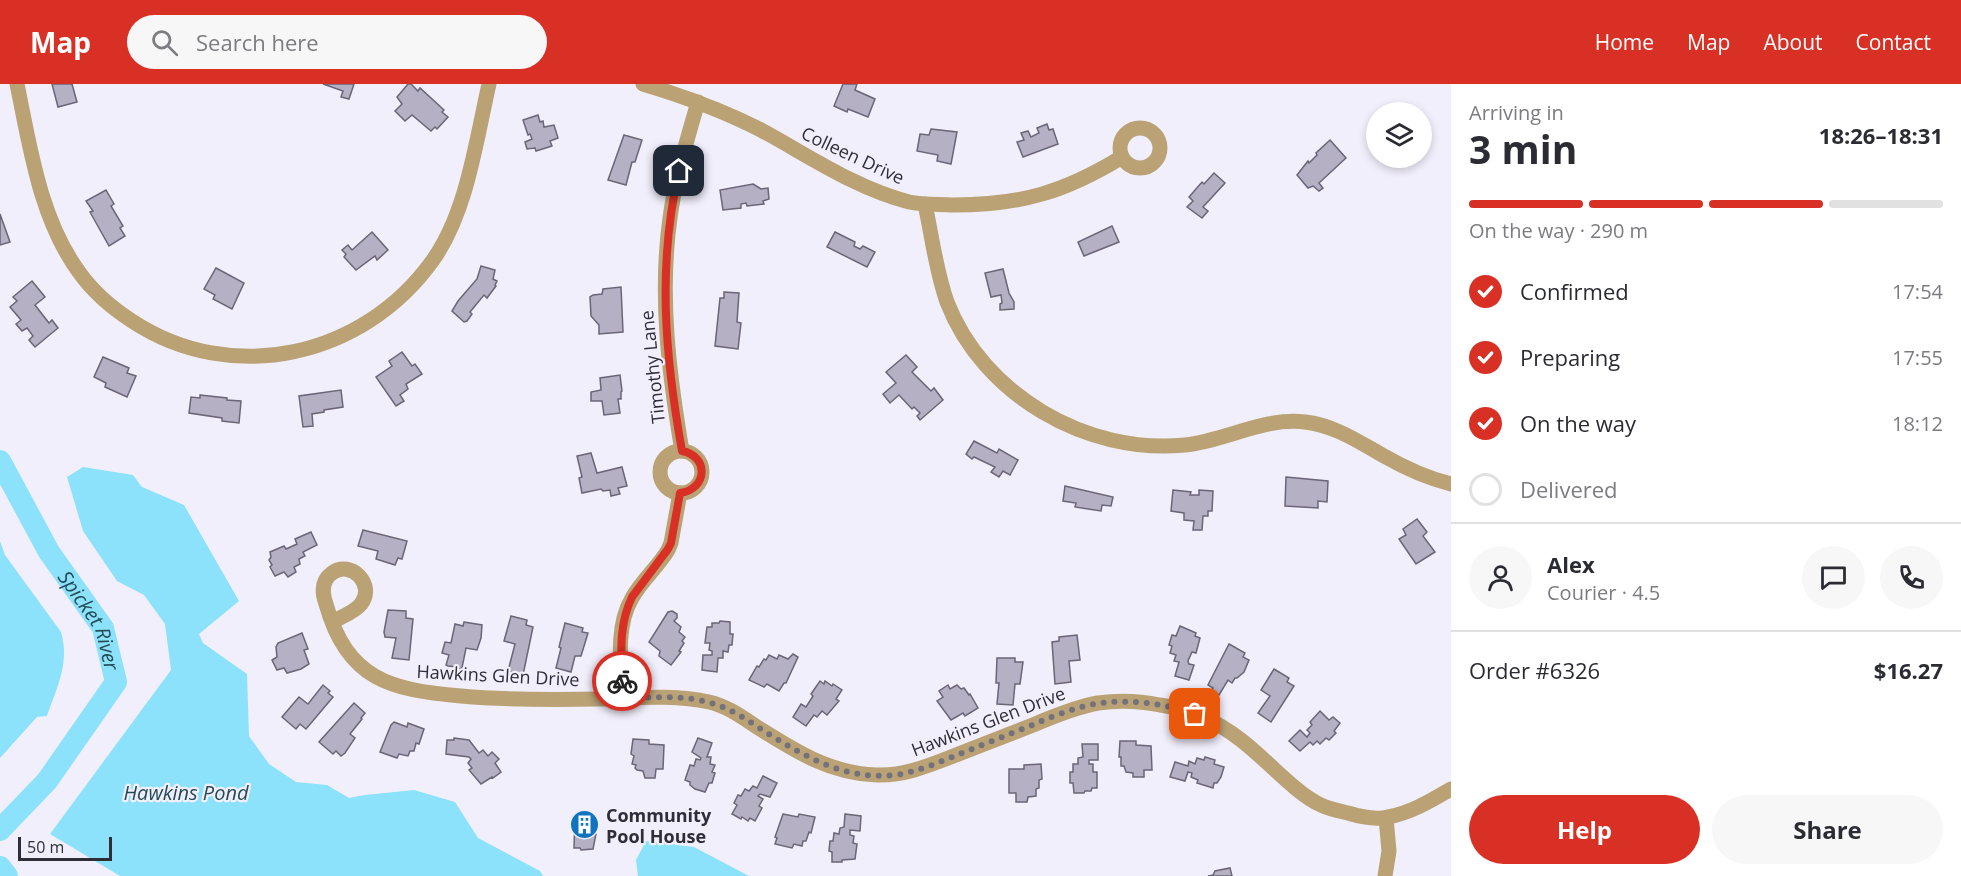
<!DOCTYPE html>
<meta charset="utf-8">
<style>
body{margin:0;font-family:"Open Sans",sans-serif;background:#f7f7f7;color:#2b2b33;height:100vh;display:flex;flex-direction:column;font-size:22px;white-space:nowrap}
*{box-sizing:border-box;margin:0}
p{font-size:20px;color:#7c7c81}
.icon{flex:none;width:33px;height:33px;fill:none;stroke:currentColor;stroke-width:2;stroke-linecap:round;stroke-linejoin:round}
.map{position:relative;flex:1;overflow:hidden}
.sheet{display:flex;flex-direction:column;background:#fff;width:510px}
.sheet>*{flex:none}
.fabs{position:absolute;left:1366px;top:18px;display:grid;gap:12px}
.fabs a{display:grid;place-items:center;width:66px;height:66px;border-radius:50%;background:#fff;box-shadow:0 3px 9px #0003;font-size:30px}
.scale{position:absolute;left:18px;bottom:15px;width:94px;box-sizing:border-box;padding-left:6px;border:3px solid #2f2d35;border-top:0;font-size:16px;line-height:21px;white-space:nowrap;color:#2f2d35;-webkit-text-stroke:4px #f2effc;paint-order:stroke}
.pin{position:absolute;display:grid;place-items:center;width:51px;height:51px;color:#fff;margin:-26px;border-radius:12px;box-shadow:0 3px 9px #0006}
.courier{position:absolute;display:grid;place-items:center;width:60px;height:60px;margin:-30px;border:4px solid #d93025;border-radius:50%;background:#fff;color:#222;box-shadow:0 2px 8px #0007}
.overview em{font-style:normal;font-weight:700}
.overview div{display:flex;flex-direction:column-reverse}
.overview{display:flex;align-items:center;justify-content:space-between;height:102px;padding:0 18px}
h1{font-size:39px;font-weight:700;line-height:45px}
.bar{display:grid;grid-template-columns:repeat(4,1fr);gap:9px 6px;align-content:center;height:72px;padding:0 18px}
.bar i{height:8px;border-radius:4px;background:#e1e1e2}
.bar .active{background:#d93025}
.bar p{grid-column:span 4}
.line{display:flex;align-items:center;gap:15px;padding:0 18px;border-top:2px solid #e1e1e2}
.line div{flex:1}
.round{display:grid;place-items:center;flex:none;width:63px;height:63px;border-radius:32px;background:#f7f7f7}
ol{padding:0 18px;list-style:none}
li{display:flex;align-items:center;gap:18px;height:66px}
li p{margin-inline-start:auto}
li .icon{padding:6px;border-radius:50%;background:#d93025;color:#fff;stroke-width:4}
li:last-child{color:#7c7c81}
li i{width:33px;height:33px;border:3px solid #e1e1e2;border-radius:50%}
.primary-button{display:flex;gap:12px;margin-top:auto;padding:12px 18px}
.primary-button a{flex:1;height:69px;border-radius:36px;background:#d93025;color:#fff;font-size:24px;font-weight:700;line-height:69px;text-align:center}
.primary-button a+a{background:#f7f7f7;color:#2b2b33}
header{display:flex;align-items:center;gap:36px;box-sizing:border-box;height:84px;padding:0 30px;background:#d93025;color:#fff}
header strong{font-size:28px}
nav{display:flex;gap:33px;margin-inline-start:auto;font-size:21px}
.search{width:420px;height:54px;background:#f7f7f7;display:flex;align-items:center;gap:15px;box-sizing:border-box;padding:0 21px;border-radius:33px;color:#7c7c81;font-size:22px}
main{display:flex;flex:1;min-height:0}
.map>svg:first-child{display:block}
</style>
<header>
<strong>Map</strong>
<div class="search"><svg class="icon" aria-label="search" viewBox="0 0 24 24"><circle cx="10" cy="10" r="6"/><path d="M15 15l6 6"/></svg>Search here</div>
<nav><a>Home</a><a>Map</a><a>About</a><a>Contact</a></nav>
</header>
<main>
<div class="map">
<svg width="1451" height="792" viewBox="0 0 1451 792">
<rect width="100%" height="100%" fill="#f2effc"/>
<g fill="#8ce2fa">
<polygon points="83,383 133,391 142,403 184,421 239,517 199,550 203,559 247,590 249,652 269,680 296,698 327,701 349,714 365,711 414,706 455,718 478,754 540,787 543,792 120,792 50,750 171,586 165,540 144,511 117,497 83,447 67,393"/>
<path d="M0 457 5 471 61 548C70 579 57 603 47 632L37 633 0 674Z"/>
<polygon points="646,757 694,763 749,792 638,792 636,776"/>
</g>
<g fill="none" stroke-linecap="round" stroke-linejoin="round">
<g stroke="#8ce2fa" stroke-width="22">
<path id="s1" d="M0 377 49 468 103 544 116 598 47 697 0 746"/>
<polyline points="0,783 7,792"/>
</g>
</g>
<g fill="#b5b0c4" stroke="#6a6577" stroke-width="1.5">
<polygon points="52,0 72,0 77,18 58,23"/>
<polygon points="323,0 354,0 349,15 341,13 343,7"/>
<polygon points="408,0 411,0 418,7 420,4 444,26 442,28 448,33 437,45 435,43 431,47 412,31 405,37 395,27 402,20 397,13"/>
<polygon points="843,0 857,0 855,6 875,15 868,33 848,25 847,28 834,22"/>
<polygon points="538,31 540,38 543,37 544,43 554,41 558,54 550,57 552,62 536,67 535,64 527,65 525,58 532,55 530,50 528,51 523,36"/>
<polygon points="1047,40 1049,46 1053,45 1058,60 1023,73 1017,58 1024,56 1021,49 1028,47 1031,53 1039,49 1037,44"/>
<polygon points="931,45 957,48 951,80 937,77 938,71 917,67 920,50 929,51"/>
<polygon points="624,51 642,56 635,78 632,78 626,101 608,96"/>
<polygon points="1330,56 1346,74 1319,99 1323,104 1319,107 1313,102 1308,104 1297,91 1308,77 1309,79 1317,71 1316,69"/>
<polygon points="1214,89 1225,99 1203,123 1208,127 1202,134 1187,123 1193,117 1189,113 1202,98 1204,100"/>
<polygon points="753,100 761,105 768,104 769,115 763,117 764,120 747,122 746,119 741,120 741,124 723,126 720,106"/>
<polygon points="106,106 114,120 111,122 123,142 120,144 125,152 109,162 90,128 93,127 86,117"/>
<polygon points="0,130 10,158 0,161"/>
<polygon points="1112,142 1119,158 1084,172 1078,158"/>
<polygon points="372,148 388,166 377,176 375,172 356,186 344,173 346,170 342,166 348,161 352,166"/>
<polygon points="835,148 855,158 854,162 860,165 863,162 875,168 867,183 827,163"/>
<polygon points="481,182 495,186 493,195 497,197 495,201 496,202 487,214 484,211 470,228 472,230 467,237 464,238 452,227 458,217 477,195"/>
<polygon points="216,184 244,199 232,225 213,215 215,211 204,205"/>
<polygon points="1003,185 1009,209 1014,218 1014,225 1000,226 1000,220 1002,219 1001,211 991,213 985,189"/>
<polygon points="32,197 45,213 35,221 49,239 52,236 58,244 35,263 29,256 33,252 27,244 22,247 16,240 21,236 10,223 17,217 13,213"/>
<polygon points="621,203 623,248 599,250 599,241 591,232 590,213 593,211 602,210 603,205"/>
<polygon points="724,208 739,209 737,238 741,239 738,265 715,262 720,214 724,214"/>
<polygon points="402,268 412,282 415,280 422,290 406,300 408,305 400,311 404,317 396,322 376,293 392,282 389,277"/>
<polygon points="906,271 917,283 912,288 931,307 934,304 943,316 920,336 917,332 920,329 914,323 912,325 899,311 890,319 883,310 896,299 886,288"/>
<polygon points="103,273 129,284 127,289 136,292 127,313 105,303 106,299 94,293"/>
<polygon points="620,291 622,307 621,308 621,315 618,315 620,329 604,331 602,317 591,317 591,308 601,306 600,294"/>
<polygon points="341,306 343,323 324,326 324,328 312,330 313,342 303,343 299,312"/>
<polygon points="200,311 227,314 227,316 241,317 239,339 222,337 222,334 189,329 191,313 200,314"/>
<polygon points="974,357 997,369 999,365 1018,376 1010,391 1003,387 999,393 991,388 995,383 974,373 972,375 966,370"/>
<polygon points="591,369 597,389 622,383 627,402 618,404 620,410 611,412 610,406 603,407 601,405 582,409 579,394 582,393 577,372"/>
<polygon points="1286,393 1328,397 1327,418 1318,417 1318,424 1285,422"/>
<polygon points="1065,402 1113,413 1111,422 1102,421 1101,427 1075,423 1076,419 1063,417"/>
<polygon points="1173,406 1191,408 1190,411 1199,411 1199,406 1213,407 1212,427 1208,427 1208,432 1203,432 1202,446 1193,446 1194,437 1184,436 1184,429 1171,427"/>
<polygon points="1417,435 1427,448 1423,452 1435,468 1416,480 1399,455 1406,451 1403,445"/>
<polygon points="363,446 407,457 402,475 398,474 395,481 376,475 378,467 358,462"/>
<polygon points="311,448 317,461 303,468 305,472 299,475 300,480 294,483 296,488 288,493 284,488 275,492 270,483 272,481 269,476 271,473 270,468 284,462 286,465 297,460 295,455"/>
<polygon points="388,526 406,527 406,534 413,535 409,576 392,574 396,554 385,553 384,548"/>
<polygon points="672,527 677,530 677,534 674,537 681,543 679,548 685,553 682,557 684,559 679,567 681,568 671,581 659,572 660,567 649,558 668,528"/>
<polygon points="511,532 527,536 526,541 533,543 523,591 508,587 515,560 504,557"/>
<polygon points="720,537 730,538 730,550 733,550 732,561 729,561 728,568 723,567 723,574 718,574 717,588 702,586 703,571 712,571 712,567 709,566 710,559 705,559 707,543 712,543 712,539 719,539"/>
<polygon points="464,538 482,541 481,554 477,566 466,564 462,584 460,585 457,583 448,582 446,581 449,571 442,569 445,558 451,559 455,540 463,542"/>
<polygon points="565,539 583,544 582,548 588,549 581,572 575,572 571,588 556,584 561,564 559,563"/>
<polygon points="1180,542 1196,549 1195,552 1200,554 1196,569 1192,568 1188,577 1189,580 1194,581 1189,596 1175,592 1179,578 1174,577 1176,571 1170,569 1172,562 1169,561 1172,551 1176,552"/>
<polygon points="302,549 308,565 304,566 309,580 301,585 287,589 284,584 277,586 272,576 277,573 276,563 278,559"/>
<polygon points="1077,551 1080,576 1069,577 1071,598 1055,600 1052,558 1059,557 1059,553"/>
<polygon points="1229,560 1245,569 1243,573 1249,576 1244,588 1237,594 1235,594 1232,599 1228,596 1219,611 1211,607 1213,604 1208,601"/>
<polygon points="793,570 798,573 786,599 784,599 779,607 767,600 764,603 749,596 757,582 759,583 764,575 766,576 769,571 777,575 779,571 788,575"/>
<polygon points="997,574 1015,574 1015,578 1023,578 1020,600 1015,600 1013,621 997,620 999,599 996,599"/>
<polygon points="1274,585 1289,594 1287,598 1294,602 1271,638 1258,629 1270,612 1261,606"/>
<polygon points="820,597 824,600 825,597 832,602 833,600 842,606 836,615 839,617 827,631 822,627 817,633 814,631 806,642 793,633 801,620 806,623 813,612 811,610"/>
<polygon points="323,601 330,607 328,609 333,613 306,645 300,640 296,645 282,633 299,613 308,620"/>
<polygon points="948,601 950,605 957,601 961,605 964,604 969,611 970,610 978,624 965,632 963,629 951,636 937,617 943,613 939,607"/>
<polygon points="354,619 365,629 361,634 362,635 350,650 355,654 345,669 341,672 336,667 333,670 319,658"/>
<polygon points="1320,627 1329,636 1333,633 1340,639 1334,647 1336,649 1329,656 1326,654 1320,660 1317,657 1313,661 1310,658 1300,667 1289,657 1300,646 1307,653 1310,649 1307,646 1312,641 1310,638"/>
<polygon points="394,638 407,643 408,639 424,645 419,660 416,659 414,667 410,667 408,672 399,670 397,674 380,668 391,641"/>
<polygon points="454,654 469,656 479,669 483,666 488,672 492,668 499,675 495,679 501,688 493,694 492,693 481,700 469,686 472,684 468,679 471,675 469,673 446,670 447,656 454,656"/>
<polygon points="698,654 712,659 707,673 711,673 710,680 715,681 712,688 715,689 712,699 709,699 705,708 695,705 690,701 690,698 685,696 690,681 694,682 696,675 700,676 701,674 692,668"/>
<polygon points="633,655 649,656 649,660 664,661 663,685 656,685 655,694 645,694 643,687 637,686 635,684 636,681 632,680 634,672 631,670"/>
<polygon points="1120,657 1136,657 1136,661 1151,662 1152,686 1144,686 1144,693 1133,693 1133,689 1126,688 1124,682 1121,682 1121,673 1119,673"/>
<polygon points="1082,660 1098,660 1098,676 1089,676 1089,680 1093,680 1093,688 1097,688 1097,704 1092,704 1091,707 1085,707 1084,709 1074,709 1073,699 1070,699 1070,688 1073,688 1073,680 1078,680 1078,674 1083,673"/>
<polygon points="1205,673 1215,676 1214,680 1224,683 1221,693 1217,699 1214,699 1213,704 1197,699 1198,696 1191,693 1192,689 1188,688 1185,697 1170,693 1175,678 1188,682 1189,677 1195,680 1197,674 1204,676"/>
<polygon points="1041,680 1042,695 1039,696 1039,704 1036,705 1036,712 1028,713 1027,718 1016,718 1016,709 1009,709 1009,685 1024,685 1024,681"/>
<polygon points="763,692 777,699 770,713 760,710 758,712 763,715 759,722 762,724 755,737 750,734 748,737 742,733 741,735 732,730 737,721 734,719 738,711 741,712 745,705 749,707 753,702 757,704"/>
<polygon points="783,730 798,733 799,730 815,733 811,749 809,748 806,757 803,757 802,762 794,760 792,764 775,760 777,754 775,753"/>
<polygon points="845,730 861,732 860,747 850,746 850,751 854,752 853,759 857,760 855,775 842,776 842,778 832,778 832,768 829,767 830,757 833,757 834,749 839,750 840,744 844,743"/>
<polygon points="575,732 594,733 596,750 593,765 581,766 580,764 574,764"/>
<polygon points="1230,784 1232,792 1208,792 1213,791 1215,787"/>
</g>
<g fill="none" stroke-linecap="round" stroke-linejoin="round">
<g stroke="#baa275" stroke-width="15">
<path d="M17 0C30 63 40 135 79 188 93 208 112 224 132 237 232 303 364 273 433 176 467 128 476 57 489 0"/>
<path d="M643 0C683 12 724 27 761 46 809 72 855 104 909 118 923 121 939 120 954 121 1021 121 1065 108 1122 73"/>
<circle cx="1140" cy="64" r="20"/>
<path d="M925 120C932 153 936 187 947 218 983 311 1087 371 1185 361 1225 357 1264 333 1305 338 1334 341 1359 358 1384 372 1405 384 1427 394 1451 400"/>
<path d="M682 367C669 290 659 212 670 134 675 95 687 56 698 18"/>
<circle cx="681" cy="388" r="21"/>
<path d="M332 538C341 533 355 528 361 520 376 501 351 475 332 489 321 497 322 509 326 520 347 596 391 606 461 612 507 616 553 616 599 615 634 614 674 610 709 618 727 622 742 633 757 643 795 667 831 690 877 691 905 692 930 681 956 671 982 661 1007 651 1033 641 1054 632 1076 623 1098 619 1119 616 1140 617 1160 621 1189 625 1218 638 1241 656 1265 674 1296 710 1321 721 1329 725 1339 727 1348 729 1361 733 1375 736 1388 733 1411 729 1432 716 1451 705"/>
<path d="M623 614C621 582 615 543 632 514 642 496 658 483 668 466L671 459 680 409"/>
<polyline points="1385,792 1389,767 1386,734"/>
</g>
</g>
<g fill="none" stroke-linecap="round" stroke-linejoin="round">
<path stroke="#73717b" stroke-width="6" stroke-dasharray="0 10.8" d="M622 597V614C653 614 688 610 717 621 733 626 747 636 761 645 802 671 844 697 895 691 918 688 939 678 960 670 984 660 1008 651 1032 641 1054 632 1077 622 1101 619 1132 615 1165 620 1195 630"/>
<path stroke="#d93025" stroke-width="8" d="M622 597C621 567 619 540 632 513L668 465 671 459 680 409C708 405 709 372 682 367 665 272 657 182 679 87"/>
</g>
<defs>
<symbol id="building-disc" viewBox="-11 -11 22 22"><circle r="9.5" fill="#1174c0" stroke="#f2effc"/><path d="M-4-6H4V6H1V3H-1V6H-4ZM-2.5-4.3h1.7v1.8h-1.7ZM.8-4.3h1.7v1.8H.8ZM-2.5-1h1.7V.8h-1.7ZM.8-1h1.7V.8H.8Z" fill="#fff"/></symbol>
</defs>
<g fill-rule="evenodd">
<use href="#building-disc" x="568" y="724" width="33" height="33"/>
</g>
<g text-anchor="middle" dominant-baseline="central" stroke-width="4.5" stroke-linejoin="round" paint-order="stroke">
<g font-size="18" fill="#2f2d35" stroke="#f2effc">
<text transform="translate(853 71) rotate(25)">Colleen Drive</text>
<text transform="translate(652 283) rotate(-96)">Timothy Lane</text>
<text transform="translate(498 591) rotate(3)">Hawkins Glen Drive</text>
<text transform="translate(988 637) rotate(-21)">Hawkins Glen Drive</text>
</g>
<g font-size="18" font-weight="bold" fill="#2f2d35" stroke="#f2effc" text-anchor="start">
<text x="606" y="731">Community<tspan x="606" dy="21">Pool House</tspan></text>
</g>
<g font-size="20" font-style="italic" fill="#244b56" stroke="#f2effc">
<text stroke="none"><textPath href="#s1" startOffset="184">Spicket River</textPath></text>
<text x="186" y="708">Hawkins Pond</text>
</g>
</g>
</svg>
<div class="fabs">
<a><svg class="icon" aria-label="layers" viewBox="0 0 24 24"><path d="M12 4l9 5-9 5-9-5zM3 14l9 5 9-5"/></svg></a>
</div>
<div class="scale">50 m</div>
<div class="pin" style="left:1195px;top:630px;background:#ea580c"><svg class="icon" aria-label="bag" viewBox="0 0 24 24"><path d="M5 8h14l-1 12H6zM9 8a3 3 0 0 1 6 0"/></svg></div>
<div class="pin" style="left:679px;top:87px;background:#1f2937"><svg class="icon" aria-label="home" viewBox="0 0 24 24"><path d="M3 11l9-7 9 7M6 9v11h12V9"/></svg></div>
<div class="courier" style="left:622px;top:597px"><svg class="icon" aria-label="bike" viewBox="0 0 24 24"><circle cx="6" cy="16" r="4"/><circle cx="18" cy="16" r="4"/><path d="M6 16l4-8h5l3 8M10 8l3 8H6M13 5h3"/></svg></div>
</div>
<section class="sheet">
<div class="overview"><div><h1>3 min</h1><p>Arriving in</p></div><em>18:26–18:31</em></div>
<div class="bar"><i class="active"></i><i class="active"></i><i class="active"></i><i></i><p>On the way · 290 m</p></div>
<ol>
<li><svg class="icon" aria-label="check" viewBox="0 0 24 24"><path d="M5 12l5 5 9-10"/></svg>Confirmed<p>17:54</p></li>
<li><svg class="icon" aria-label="check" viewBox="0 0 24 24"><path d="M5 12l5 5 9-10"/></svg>Preparing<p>17:55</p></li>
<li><svg class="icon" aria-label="check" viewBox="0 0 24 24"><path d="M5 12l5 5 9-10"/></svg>On the way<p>18:12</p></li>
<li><i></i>Delivered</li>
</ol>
<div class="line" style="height:108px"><a class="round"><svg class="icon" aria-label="person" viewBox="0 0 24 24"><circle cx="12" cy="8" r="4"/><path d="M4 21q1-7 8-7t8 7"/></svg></a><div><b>Alex</b><p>Courier · 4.5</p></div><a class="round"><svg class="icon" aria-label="chat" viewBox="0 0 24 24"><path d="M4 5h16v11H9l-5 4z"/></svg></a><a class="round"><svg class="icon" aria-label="phone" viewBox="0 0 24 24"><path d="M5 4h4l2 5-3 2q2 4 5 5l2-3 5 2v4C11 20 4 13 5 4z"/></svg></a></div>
<div class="line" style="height:78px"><div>Order #6326</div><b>$16.27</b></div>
<div class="primary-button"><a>Help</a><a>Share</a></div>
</section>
</main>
